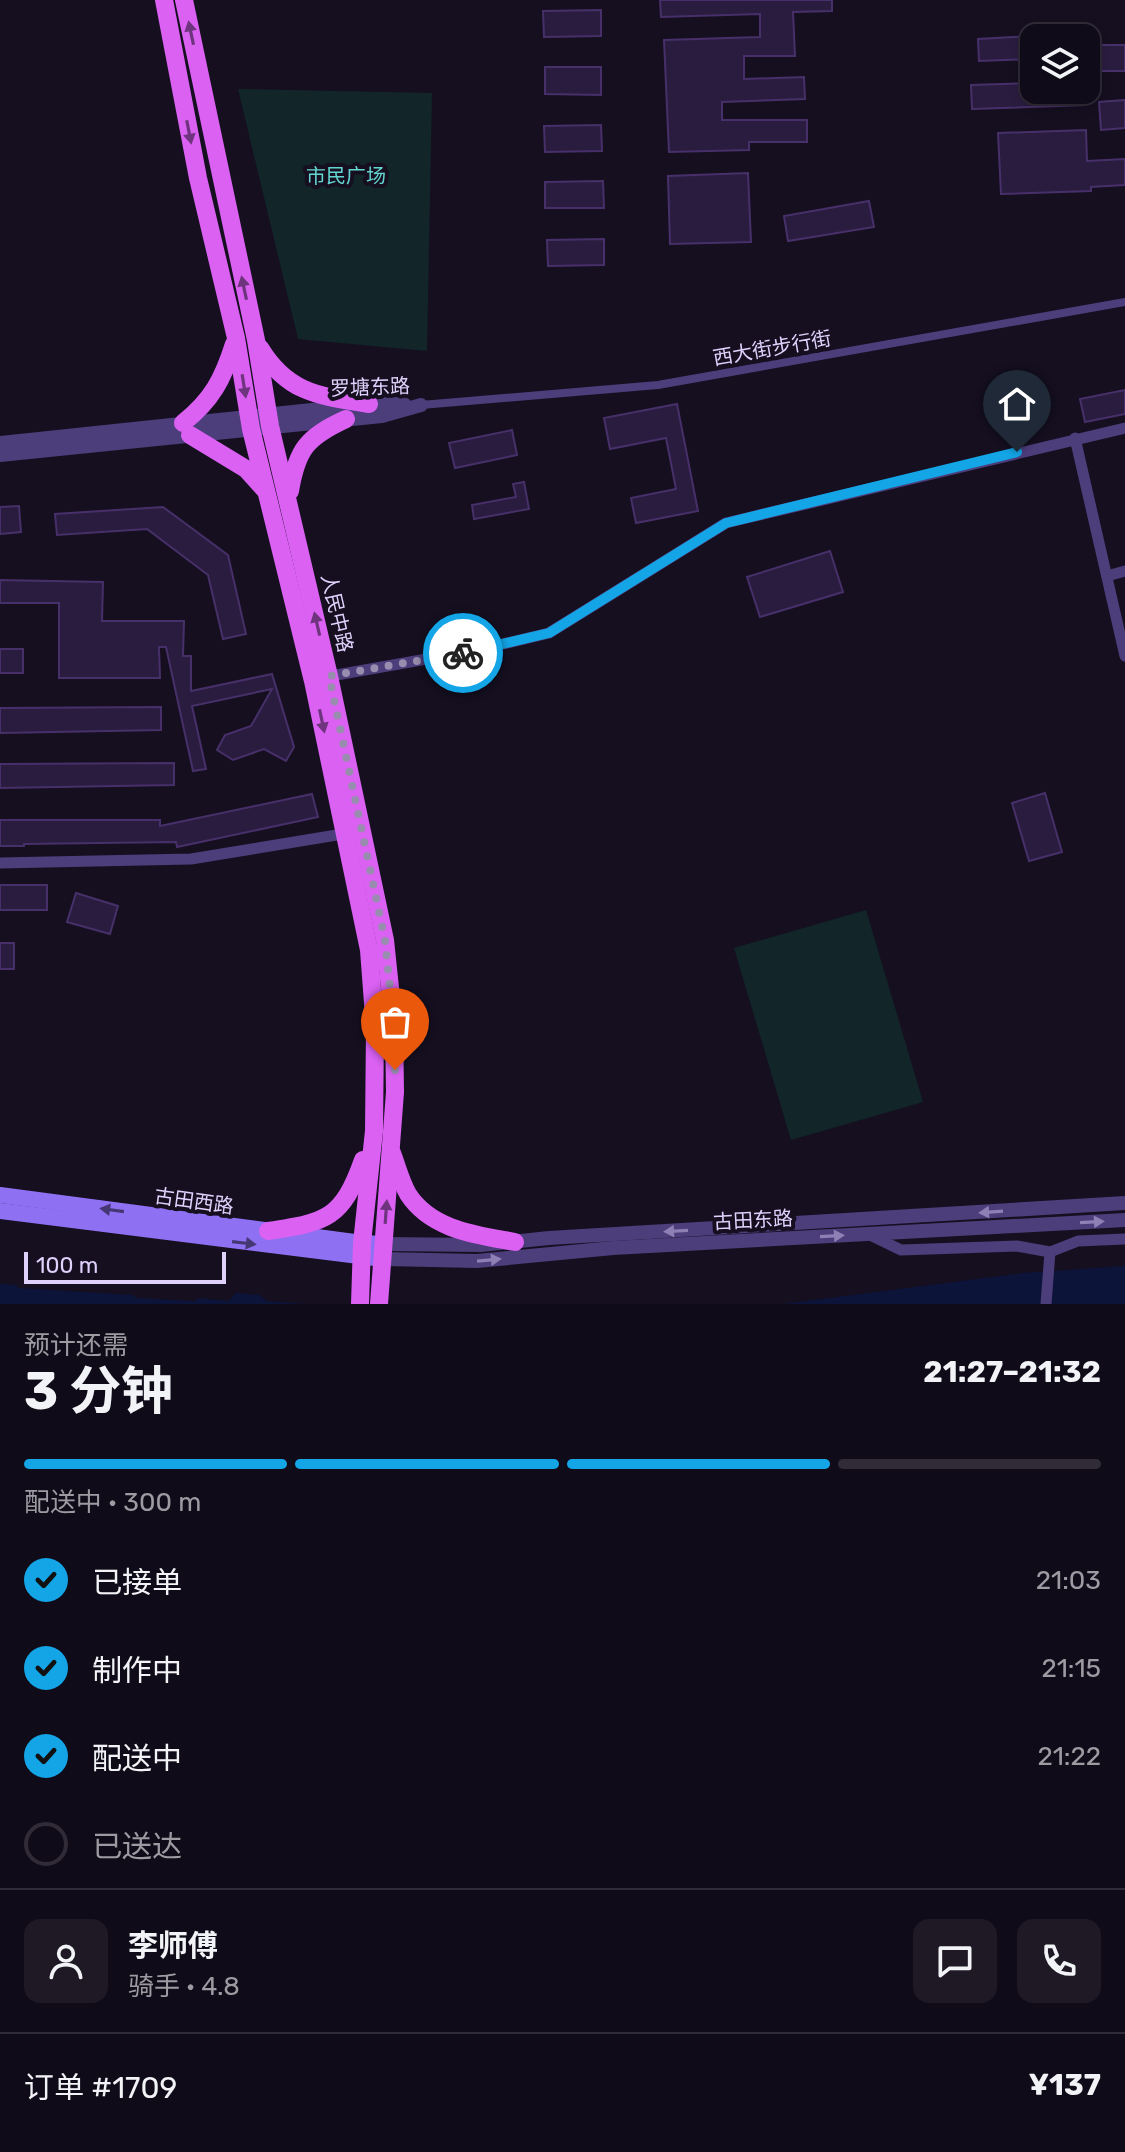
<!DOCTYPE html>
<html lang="zh">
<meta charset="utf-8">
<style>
body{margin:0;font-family:Rubik,"Noto Sans SC",sans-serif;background:#1e1925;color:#f1f3f6;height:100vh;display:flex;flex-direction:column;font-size:30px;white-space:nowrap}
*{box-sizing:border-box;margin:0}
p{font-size:26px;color:#9c9ba2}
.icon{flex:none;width:44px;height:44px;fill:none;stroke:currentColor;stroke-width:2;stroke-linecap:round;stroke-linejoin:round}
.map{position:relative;height:1304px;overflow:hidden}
.drawer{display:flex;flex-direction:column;background:#100b18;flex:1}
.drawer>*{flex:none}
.fabs{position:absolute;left:1020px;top:24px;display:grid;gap:16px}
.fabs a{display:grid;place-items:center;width:80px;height:80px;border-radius:16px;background:#100b18;box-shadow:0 4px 12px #0003,0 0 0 2px #302b37;font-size:40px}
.scale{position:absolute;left:24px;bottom:20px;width:202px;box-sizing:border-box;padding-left:8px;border:4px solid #dfd1fb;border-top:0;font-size:22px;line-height:28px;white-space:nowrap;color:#dfd1fb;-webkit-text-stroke:6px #150f20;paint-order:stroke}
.pin{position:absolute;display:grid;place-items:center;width:68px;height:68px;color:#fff;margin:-82px -34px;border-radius:50% 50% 50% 0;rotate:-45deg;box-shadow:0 0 8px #0007}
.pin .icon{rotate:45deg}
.courier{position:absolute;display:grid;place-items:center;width:80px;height:80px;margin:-40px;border:6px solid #13a5e6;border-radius:50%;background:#fff;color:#222;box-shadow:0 2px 10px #0007}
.head em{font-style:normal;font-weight:700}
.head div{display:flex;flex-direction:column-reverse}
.head{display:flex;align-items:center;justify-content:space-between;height:136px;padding:0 24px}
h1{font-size:52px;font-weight:700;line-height:60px}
.bar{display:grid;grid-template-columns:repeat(4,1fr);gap:12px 8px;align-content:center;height:96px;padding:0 24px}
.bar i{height:10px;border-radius:6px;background:#302b37}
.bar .current{background:#13a5e6}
.bar p{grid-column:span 4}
.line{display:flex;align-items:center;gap:20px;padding:0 24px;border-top:2px solid #302b37}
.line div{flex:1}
.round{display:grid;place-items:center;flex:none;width:84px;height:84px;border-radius:16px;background:#1e1925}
ol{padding:0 24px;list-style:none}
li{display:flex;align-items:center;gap:24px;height:88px}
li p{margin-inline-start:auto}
li .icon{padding:8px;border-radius:50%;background:#13a5e6;color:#111;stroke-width:4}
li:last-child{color:#9c9ba2}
li i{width:44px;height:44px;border:4px solid #302b37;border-radius:50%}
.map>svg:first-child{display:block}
</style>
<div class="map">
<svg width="1125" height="1304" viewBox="0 0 1125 1304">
<rect width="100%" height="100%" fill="#150f20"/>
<g fill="#122529">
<polygon points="238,89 432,93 427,351 298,339"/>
<polygon points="866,910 923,1102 791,1140 734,948"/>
</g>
<g fill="#0d143a">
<polygon points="1125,1266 1125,1304 783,1304 1023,1273"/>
<polygon points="0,1284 16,1285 18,1288 133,1295 136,1298 195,1301 197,1298 229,1301 236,1293 260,1295 267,1301 305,1304 0,1304"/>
</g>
<g fill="#2a1c3f" stroke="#473069" stroke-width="2">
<polygon points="660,0 832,0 832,11 793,12 795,56 744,56 744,79 804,77 805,99 722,102 722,120 807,120 807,142 749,142 749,150 669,152 664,40 760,37 760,14 661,17"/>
<polygon points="601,10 601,36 544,37 543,11"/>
<polygon points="1034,36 1034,59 979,61 978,39"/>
<polygon points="1098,45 1125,45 1125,71 1099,71"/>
<polygon points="545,67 601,67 601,95 545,94"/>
<polygon points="1034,83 1034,90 1085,90 1086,105 972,109 971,85"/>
<polygon points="1125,100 1125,128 1101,130 1099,102"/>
<polygon points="601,125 602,151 545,152 544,126"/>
<polygon points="1086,130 1087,161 1125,159 1125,185 1091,187 1091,191 1001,194 998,133"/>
<polygon points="748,173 751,242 670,244 668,176"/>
<polygon points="603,181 604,208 545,208 545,182"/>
<polygon points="869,201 874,227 788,241 784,216"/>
<polygon points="604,239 604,265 548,266 547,240"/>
<polygon points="1125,390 1125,414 1085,422 1080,399"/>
<polygon points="677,404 698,511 636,523 631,498 676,489 666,438 610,449 604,418"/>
<polygon points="512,430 517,455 455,468 449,443"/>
<polygon points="524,482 529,509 474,519 472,505 516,497 513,484"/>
<polygon points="19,506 21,532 0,534 0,507"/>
<polygon points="163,507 228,555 246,634 223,639 208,575 147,529 57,535 55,514"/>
<polygon points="830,551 843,592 760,617 747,577"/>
<polygon points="0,580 103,582 102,621 184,621 183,656 191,656 191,691 272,674 294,747 286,761 264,749 233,760 217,750 225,735 251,726 272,689 192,706 206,769 193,771 166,647 159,647 160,678 59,678 59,603 0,603"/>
<rect x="0" y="649" width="23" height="24"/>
<polygon points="161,707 161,730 0,733 0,708"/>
<polygon points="174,763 174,785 0,788 0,764"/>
<polygon points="1045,793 1062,852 1029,861 1012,803"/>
<polygon points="312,794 318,817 177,847 176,842 24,844 24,846 0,846 0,820 160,820 160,826"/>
<rect x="0" y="885" width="47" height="25"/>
<polygon points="76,893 118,906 110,934 67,922"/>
<rect x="0" y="943" width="14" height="26"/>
</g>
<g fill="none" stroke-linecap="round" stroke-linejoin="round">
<polyline stroke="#4c3d7b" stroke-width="8" points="421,405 658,385 1125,302"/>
<g stroke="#4c3d7b" stroke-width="11">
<polyline points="1075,438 1125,656"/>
<polyline points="1107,576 1125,571"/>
<polyline points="325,677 478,650 549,633 726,523 1125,428"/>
<polyline points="0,863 191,859 349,833"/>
<polyline points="868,1234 901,1250 1017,1246 1050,1252 1078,1241 1125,1239"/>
<polyline points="1046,1304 1050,1252"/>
</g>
<g stroke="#4c3d7b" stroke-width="14">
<polyline points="0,443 369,404 404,404"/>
<polyline points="0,455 382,416 421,405"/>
<polyline points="383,1244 481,1245 549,1238 1125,1203"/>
<polyline points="383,1259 477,1261 613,1248 1125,1220"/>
</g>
<g stroke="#8e70f3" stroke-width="16">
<polyline points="0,1195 362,1243 383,1244"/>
<polyline points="0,1211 383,1259"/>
</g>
<g stroke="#da61f2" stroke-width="18">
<polyline points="164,0 198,178 236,338 251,429 313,681 369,950 375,1029 374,1131 362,1243 360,1304"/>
<polyline points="184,0 256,340 270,426 329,676 385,940 394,1026 395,1092 379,1304"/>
<path d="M260 348C288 394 320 396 369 404"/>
<path d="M183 423C212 400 223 379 234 344"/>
<polyline points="190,435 246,469 264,489"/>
<path d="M290 491C297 449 307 437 346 419"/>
<path d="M392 1153C397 1166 401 1182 408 1194 431 1230 477 1235 515 1242"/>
<path d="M268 1231C327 1222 342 1219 363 1160"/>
</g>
</g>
<defs><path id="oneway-solid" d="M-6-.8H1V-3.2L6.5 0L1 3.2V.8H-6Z" transform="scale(2)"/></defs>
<g fill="#6e347e">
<use href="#oneway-solid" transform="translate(191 33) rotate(-102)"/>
<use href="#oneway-solid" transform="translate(189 132) rotate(79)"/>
<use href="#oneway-solid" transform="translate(244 288) rotate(-102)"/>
<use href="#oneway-solid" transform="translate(244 386) rotate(81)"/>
<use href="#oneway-solid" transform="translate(317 624) rotate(-103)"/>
<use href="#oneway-solid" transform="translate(322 721) rotate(78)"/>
<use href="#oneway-solid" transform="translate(386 1212) rotate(-86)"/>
</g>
<g fill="#453674">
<use href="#oneway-solid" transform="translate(112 1210) rotate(-172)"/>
<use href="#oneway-solid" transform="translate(244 1243) rotate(7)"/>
</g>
<g fill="#8e80b5">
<use href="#oneway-solid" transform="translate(991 1212) rotate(176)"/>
<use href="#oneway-solid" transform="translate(1092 1222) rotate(-3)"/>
<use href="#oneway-solid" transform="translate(676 1231) rotate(177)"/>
<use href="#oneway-solid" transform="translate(832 1236) rotate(-3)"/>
<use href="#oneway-solid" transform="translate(489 1260) rotate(-5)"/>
</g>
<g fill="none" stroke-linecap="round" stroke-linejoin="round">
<polyline stroke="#988dae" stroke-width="8" stroke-dasharray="0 14.4" points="395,1070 394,1026 385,940 329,676 463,653"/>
<polyline stroke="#13a5e6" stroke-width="10" points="463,653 549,633 726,523 1017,452"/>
</g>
<g text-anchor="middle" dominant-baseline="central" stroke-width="8" stroke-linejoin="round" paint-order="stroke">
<g font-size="20" fill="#63d5d0" stroke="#150f20">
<text x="346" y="176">市民广场</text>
</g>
<g font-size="20" fill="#dfd1fb" stroke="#150f20">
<text transform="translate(772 348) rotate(-10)">西大街步行街</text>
<text transform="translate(370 387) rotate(-2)">罗塘东路</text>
<text transform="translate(337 613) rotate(77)">人民中路</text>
<text transform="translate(194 1201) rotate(8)">古田西路</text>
<text transform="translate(753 1220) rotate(-3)">古田东路</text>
</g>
</g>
</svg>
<div class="fabs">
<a><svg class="icon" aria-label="layers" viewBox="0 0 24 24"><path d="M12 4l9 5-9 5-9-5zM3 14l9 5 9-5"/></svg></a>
</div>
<div class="scale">100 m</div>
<div class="pin" style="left:395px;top:1070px;background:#ea580c"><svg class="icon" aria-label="bag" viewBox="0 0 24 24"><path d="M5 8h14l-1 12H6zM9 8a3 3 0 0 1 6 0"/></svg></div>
<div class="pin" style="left:1017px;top:452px;background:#1f2937"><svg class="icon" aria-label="home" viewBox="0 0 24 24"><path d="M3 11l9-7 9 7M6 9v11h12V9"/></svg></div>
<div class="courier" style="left:463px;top:653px"><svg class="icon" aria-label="bike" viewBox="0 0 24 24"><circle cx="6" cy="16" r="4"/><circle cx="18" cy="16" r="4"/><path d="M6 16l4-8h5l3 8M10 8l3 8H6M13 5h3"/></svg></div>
</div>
<section class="drawer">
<div class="head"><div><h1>3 分钟</h1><p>预计还需</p></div><em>21:27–21:32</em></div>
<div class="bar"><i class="current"></i><i class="current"></i><i class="current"></i><i></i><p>配送中 · 300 m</p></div>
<ol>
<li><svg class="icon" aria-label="check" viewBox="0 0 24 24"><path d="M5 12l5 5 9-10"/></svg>已接单<p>21:03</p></li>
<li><svg class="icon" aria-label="check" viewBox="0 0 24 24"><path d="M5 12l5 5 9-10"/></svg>制作中<p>21:15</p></li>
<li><svg class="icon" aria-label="check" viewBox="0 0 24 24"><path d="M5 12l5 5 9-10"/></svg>配送中<p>21:22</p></li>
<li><i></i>已送达</li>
</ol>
<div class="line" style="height:144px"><a class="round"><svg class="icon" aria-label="person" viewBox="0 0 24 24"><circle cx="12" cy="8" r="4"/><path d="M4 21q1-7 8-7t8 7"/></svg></a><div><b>李师傅</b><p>骑手 · 4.8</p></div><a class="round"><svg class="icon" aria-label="chat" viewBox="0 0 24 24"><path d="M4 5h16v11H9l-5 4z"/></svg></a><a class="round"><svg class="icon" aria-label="phone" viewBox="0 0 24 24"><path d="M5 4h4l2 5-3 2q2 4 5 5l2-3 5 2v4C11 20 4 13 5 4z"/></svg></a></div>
<div class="line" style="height:104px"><div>订单 #1709</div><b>¥137</b></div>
</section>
